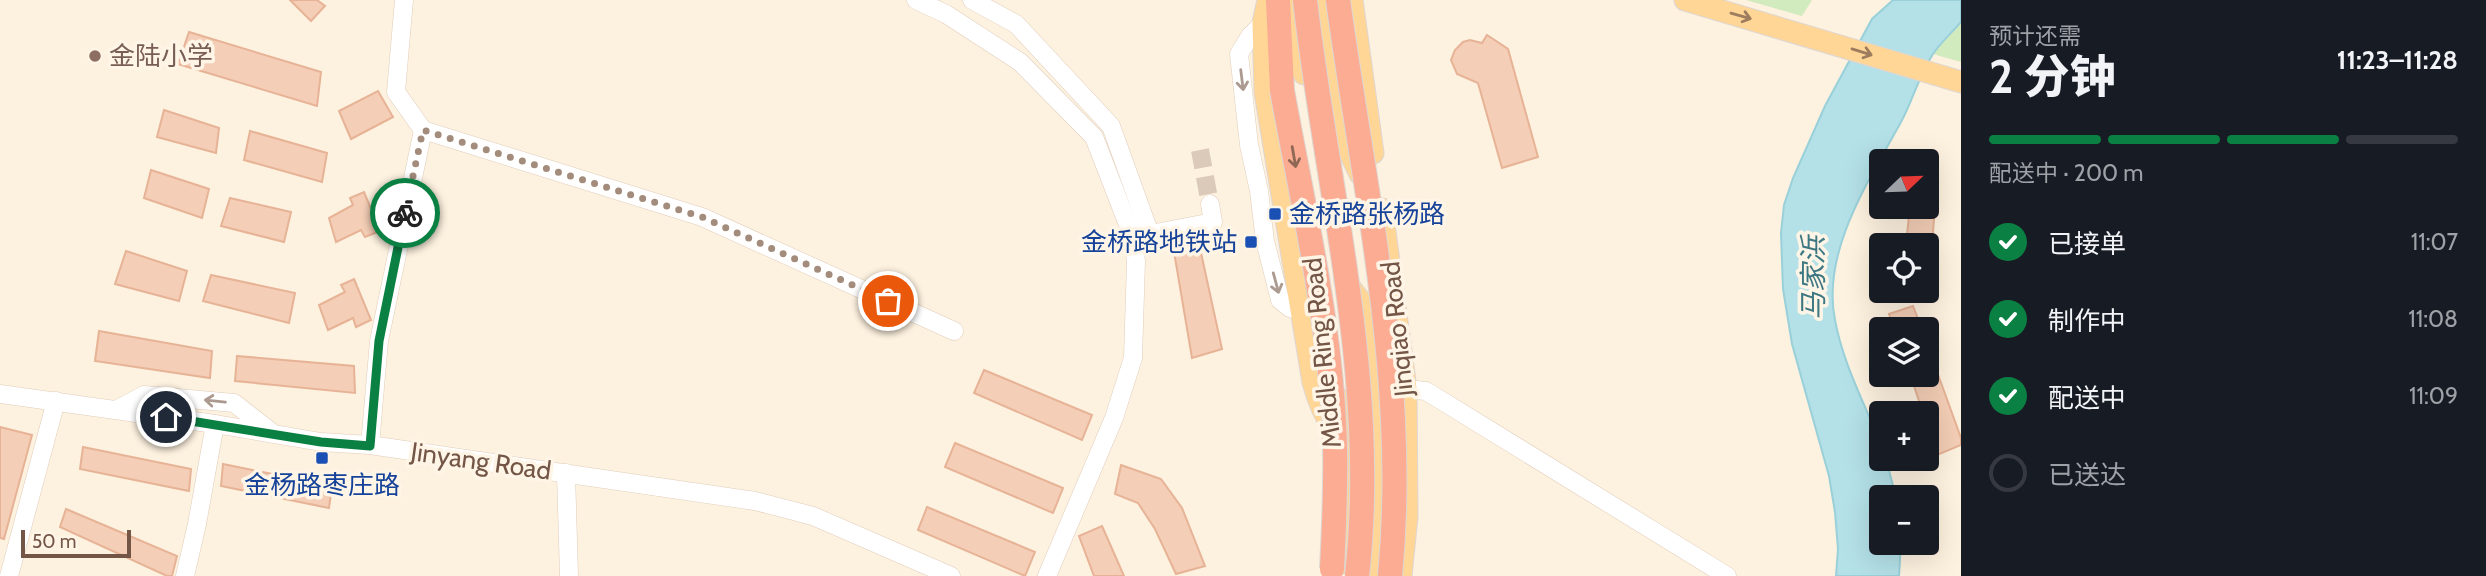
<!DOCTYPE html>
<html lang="zh">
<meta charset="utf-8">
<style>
body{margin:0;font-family:Cabin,"Noto Sans SC",sans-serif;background:#20242c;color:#f1f3f6;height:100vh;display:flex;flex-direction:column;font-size:26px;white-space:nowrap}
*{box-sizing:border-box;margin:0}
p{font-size:23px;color:#9ea1a6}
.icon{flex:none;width:38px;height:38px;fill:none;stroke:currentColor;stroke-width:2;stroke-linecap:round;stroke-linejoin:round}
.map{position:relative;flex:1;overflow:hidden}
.drawer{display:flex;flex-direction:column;background:#171b24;width:525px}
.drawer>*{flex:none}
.needle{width:46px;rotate:67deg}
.buttons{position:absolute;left:1869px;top:149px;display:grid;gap:14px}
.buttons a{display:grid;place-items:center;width:70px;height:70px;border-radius:7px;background:#171b24;box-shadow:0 7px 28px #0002;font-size:35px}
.scale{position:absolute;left:21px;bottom:18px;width:110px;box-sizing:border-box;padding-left:7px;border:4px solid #745646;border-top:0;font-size:19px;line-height:24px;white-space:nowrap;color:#745646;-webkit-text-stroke:5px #fff5e7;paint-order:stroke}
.pin{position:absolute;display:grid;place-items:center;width:60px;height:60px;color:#fff;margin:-30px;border:4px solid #fff;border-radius:50%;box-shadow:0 2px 7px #0007}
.courier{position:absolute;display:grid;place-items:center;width:70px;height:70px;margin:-35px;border:5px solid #0b8043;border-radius:50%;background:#fff;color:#222;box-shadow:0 2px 9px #0007}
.overview em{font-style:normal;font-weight:800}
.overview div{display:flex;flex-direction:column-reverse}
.overview{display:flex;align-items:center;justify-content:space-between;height:119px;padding:0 28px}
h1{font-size:46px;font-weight:800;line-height:52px}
.bar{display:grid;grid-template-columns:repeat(4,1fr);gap:10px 7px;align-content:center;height:84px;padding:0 28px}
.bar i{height:9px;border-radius:5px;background:#363941}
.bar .on{background:#0b8043}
.bar p{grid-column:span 4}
ol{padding:0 28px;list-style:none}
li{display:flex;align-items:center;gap:21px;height:77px}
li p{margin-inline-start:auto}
li .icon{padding:7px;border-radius:50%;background:#0b8043;color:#fff;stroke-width:4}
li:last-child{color:#9ea1a6}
li i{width:38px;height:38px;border:4px solid #363941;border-radius:50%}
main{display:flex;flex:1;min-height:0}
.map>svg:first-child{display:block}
</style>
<main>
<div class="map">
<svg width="1961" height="576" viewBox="0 0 1961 576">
<rect width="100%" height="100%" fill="#fdf1df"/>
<g fill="#d1ebbe">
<polygon points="1746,0 1812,0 1802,16"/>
<polygon points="1954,18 1961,20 1961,62 1933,54"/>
</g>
<path fill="#b4e0e7" stroke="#99d0d9" stroke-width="2" d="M1893 0H1961V22C1951 34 1937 45 1930 59 1918 79 1912 102 1901 122 1870 179 1821 251 1835 320 1843 364 1865 404 1881 445V458L1886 459 1896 497H1881V542L1901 543 1899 576H1836L1838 549 1835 512 1829 476 1792 344 1783 289 1781 233 1784 205 1793 178 1825 106 1872 19Z"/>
<g fill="#f4ceb6" stroke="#e7b396" stroke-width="2">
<polygon points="290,0 317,0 325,6 311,21"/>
<polygon points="189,32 321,72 317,106 178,64"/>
<polygon points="1487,35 1508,49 1538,157 1502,168 1478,83 1457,74 1451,60 1455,50 1463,42 1470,40 1482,43"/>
<polygon points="378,91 393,117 351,139 339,111"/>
<polygon points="164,110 219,128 216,153 157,137"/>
<polygon points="250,131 327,153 322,182 244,160"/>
<polygon points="1927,154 1938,157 1936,193 1927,192"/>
<polygon points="151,170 209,189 202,218 144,198"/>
<polygon points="364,192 380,231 365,237 361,230 336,242 329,218 353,205 350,198"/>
<polygon points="230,198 291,212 284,242 221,226"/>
<polygon points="1910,206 1935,206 1932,245 1906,245"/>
<polygon points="1198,239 1222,349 1192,358 1173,246"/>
<polygon points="126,251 187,271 179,301 115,284"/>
<polygon points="211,275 295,293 289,323 203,301"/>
<polygon points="354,279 371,320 356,327 353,318 328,330 319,305 345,292 341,285"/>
<polygon points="1913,306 1922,329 1894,329 1889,314"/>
<polygon points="99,331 212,351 210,378 95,361"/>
<polygon points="1928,347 1961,438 1961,445 1937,455 1927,425 1927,413 1923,413 1910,374 1927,374"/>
<polygon points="237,356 354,366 355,393 235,381"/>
<polygon points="984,370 1092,415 1082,440 974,393"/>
<polygon points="0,427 32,435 4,539 0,538"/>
<polygon points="955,443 1063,488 1053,513 945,467"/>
<polygon points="83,447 191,469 189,491 80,469"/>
<polygon points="223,464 332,486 329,508 221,486"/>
<polygon points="1121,465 1161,479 1182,508 1205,566 1176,574 1155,529 1138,503 1115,494"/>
<polygon points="927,507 1035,552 1025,576 918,530"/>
<polygon points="66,509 177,556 172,576 167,576 60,527"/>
<polygon points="1102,526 1124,576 1094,576 1079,536"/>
</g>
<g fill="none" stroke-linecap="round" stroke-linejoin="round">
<polyline stroke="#dbcab9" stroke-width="18" stroke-dasharray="18 9" stroke-linecap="butt" points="1200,150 1210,204"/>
<defs>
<g id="minor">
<polyline points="916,0 946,14 1020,62 1094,137 1132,235 1136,261 1133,358 1114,418 1047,576"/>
<polyline points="972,0 1016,24 1111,126 1150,234 1213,222 1210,204"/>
<polyline points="1263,23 1250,36 1239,54 1249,145 1259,191 1265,241 1280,300 1290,308 1303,312"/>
<polyline points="423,130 702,217 954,331"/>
<polyline points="1406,389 1426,391 1727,576"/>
<polyline points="0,394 215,424 321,442 370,445 755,501 813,516 951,576"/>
<polyline points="116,410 144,395 234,403 270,431"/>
<polyline points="370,445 379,341 423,130 396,92 404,0"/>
<polyline points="566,473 569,576"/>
<polyline points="9,576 56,401"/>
<polyline points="185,576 197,524 215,424"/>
</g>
<g id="major">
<path d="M1268 0 1263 23 1265 92 1313 382C1318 401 1324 416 1336 432"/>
<polyline points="1289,0 1304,74"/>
<polyline points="1320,0 1336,119 1344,141 1360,174"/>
<polyline points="1352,0 1373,153"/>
<polyline points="1685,0 1961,82"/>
<polyline points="1382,209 1406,389 1407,516 1401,576"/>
<polyline points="1345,281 1362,303 1368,318 1376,390 1379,451 1362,413"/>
<polyline points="1343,563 1347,524 1349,400"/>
<polyline points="1374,576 1379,524 1379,451"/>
</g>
<polyline id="highway" points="1278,0 1282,90"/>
</defs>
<use href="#minor" stroke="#e1cdbb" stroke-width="19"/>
<use href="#major" stroke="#ded6d3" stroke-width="23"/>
<use href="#highway" stroke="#ded6d3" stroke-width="26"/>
<use href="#minor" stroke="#fff" stroke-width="18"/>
<use href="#major" stroke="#ffd695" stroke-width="21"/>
<use href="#highway" stroke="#fbac93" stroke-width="24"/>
<defs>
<g id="highway-bridge">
<path d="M1305 0C1327 193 1379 380 1357 576"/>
<path d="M1338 0C1364 191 1409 382 1390 576"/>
<path d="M1282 90C1303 206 1332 328 1335 447 1336 488 1334 529 1332 569"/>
</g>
</defs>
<use href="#highway-bridge" stroke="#ded6d3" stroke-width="26" stroke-linecap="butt"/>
<use href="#highway-bridge" stroke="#fbac93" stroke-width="24"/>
</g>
<defs><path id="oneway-shaft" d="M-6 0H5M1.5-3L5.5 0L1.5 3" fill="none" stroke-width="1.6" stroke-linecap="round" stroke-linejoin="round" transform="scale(1.75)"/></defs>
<g stroke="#9e7c5e">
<use href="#oneway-shaft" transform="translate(1741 16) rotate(16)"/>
<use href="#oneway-shaft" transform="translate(1862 52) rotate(17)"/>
</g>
<g stroke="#ac9a90">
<use href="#oneway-shaft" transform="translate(1242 80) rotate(83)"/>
<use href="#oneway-shaft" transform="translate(1276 283) rotate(75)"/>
<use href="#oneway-shaft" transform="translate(215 401) rotate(-174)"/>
</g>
<use stroke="#8f6755" href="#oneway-shaft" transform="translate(1294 157) rotate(80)"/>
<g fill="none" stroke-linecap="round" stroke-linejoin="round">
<polyline stroke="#a48c7c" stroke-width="7" stroke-dasharray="0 12.6" points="405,213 423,130 702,217 888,301"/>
<polyline stroke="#0b8043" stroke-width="9" points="166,417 321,442 370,446 379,341 405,213"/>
</g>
<circle fill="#8d6e63" stroke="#fff5e7" stroke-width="2.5" cx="95" cy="56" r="7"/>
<g fill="#1a4fb4" stroke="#fff5e7" stroke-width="2.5">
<rect x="1268" y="207" width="14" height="14" rx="3.5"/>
<rect x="1244" y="235" width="14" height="14" rx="3.5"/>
<rect x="315" y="451" width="14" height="14" rx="3.5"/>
</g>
<g text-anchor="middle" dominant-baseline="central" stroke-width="7" stroke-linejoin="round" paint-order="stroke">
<g font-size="26" fill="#785e54" stroke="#fff5e7" text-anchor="start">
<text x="109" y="56">金陆小学</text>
</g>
<g font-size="26" fill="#164399" stroke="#fff5e7" text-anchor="start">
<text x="1289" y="214">金桥路张杨路</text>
<text x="1237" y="242" text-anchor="end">金桥路地铁站</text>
<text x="322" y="485" text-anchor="middle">金杨路枣庄路</text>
</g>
<g font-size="26" fill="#745646" stroke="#fff5e7">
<text transform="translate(1397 329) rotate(-96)">Jinqiao Road</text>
<text transform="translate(1322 353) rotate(-96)">Middle Ring Road</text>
<text transform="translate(481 461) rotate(8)">Jinyang Road</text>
</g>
<g font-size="28" font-style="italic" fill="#3c7782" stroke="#fff5e7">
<text transform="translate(1813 278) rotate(-90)">马家浜</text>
</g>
</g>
</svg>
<div class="buttons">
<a><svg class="needle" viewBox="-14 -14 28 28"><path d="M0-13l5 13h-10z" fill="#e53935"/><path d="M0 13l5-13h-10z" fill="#9ea1a6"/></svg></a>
<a><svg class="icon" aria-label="locate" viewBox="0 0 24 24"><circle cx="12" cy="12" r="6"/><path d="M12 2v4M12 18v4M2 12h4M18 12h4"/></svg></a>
<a><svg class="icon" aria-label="layers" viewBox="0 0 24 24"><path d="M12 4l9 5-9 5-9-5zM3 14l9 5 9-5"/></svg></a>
<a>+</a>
<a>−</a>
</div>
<div class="scale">50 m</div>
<div class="pin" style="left:888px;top:301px;background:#ea580c"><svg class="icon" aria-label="bag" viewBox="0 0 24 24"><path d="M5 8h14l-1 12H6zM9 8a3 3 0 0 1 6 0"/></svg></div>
<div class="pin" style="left:166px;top:417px;background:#1f2937"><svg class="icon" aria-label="home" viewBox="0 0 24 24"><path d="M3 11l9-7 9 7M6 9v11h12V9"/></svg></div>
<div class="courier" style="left:405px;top:213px"><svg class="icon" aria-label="bike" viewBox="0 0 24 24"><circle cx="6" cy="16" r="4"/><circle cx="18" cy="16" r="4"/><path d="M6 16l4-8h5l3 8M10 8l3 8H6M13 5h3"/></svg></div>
</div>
<section class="drawer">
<div class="overview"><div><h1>2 分钟</h1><p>预计还需</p></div><em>11:23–11:28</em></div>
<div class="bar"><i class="on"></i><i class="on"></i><i class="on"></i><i></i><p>配送中 · 200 m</p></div>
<ol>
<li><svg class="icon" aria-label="check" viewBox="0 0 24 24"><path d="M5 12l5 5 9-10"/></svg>已接单<p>11:07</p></li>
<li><svg class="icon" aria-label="check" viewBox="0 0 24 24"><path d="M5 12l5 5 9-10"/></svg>制作中<p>11:08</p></li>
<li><svg class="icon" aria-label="check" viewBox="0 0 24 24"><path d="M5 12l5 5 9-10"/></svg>配送中<p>11:09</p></li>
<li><i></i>已送达</li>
</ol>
</section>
</main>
